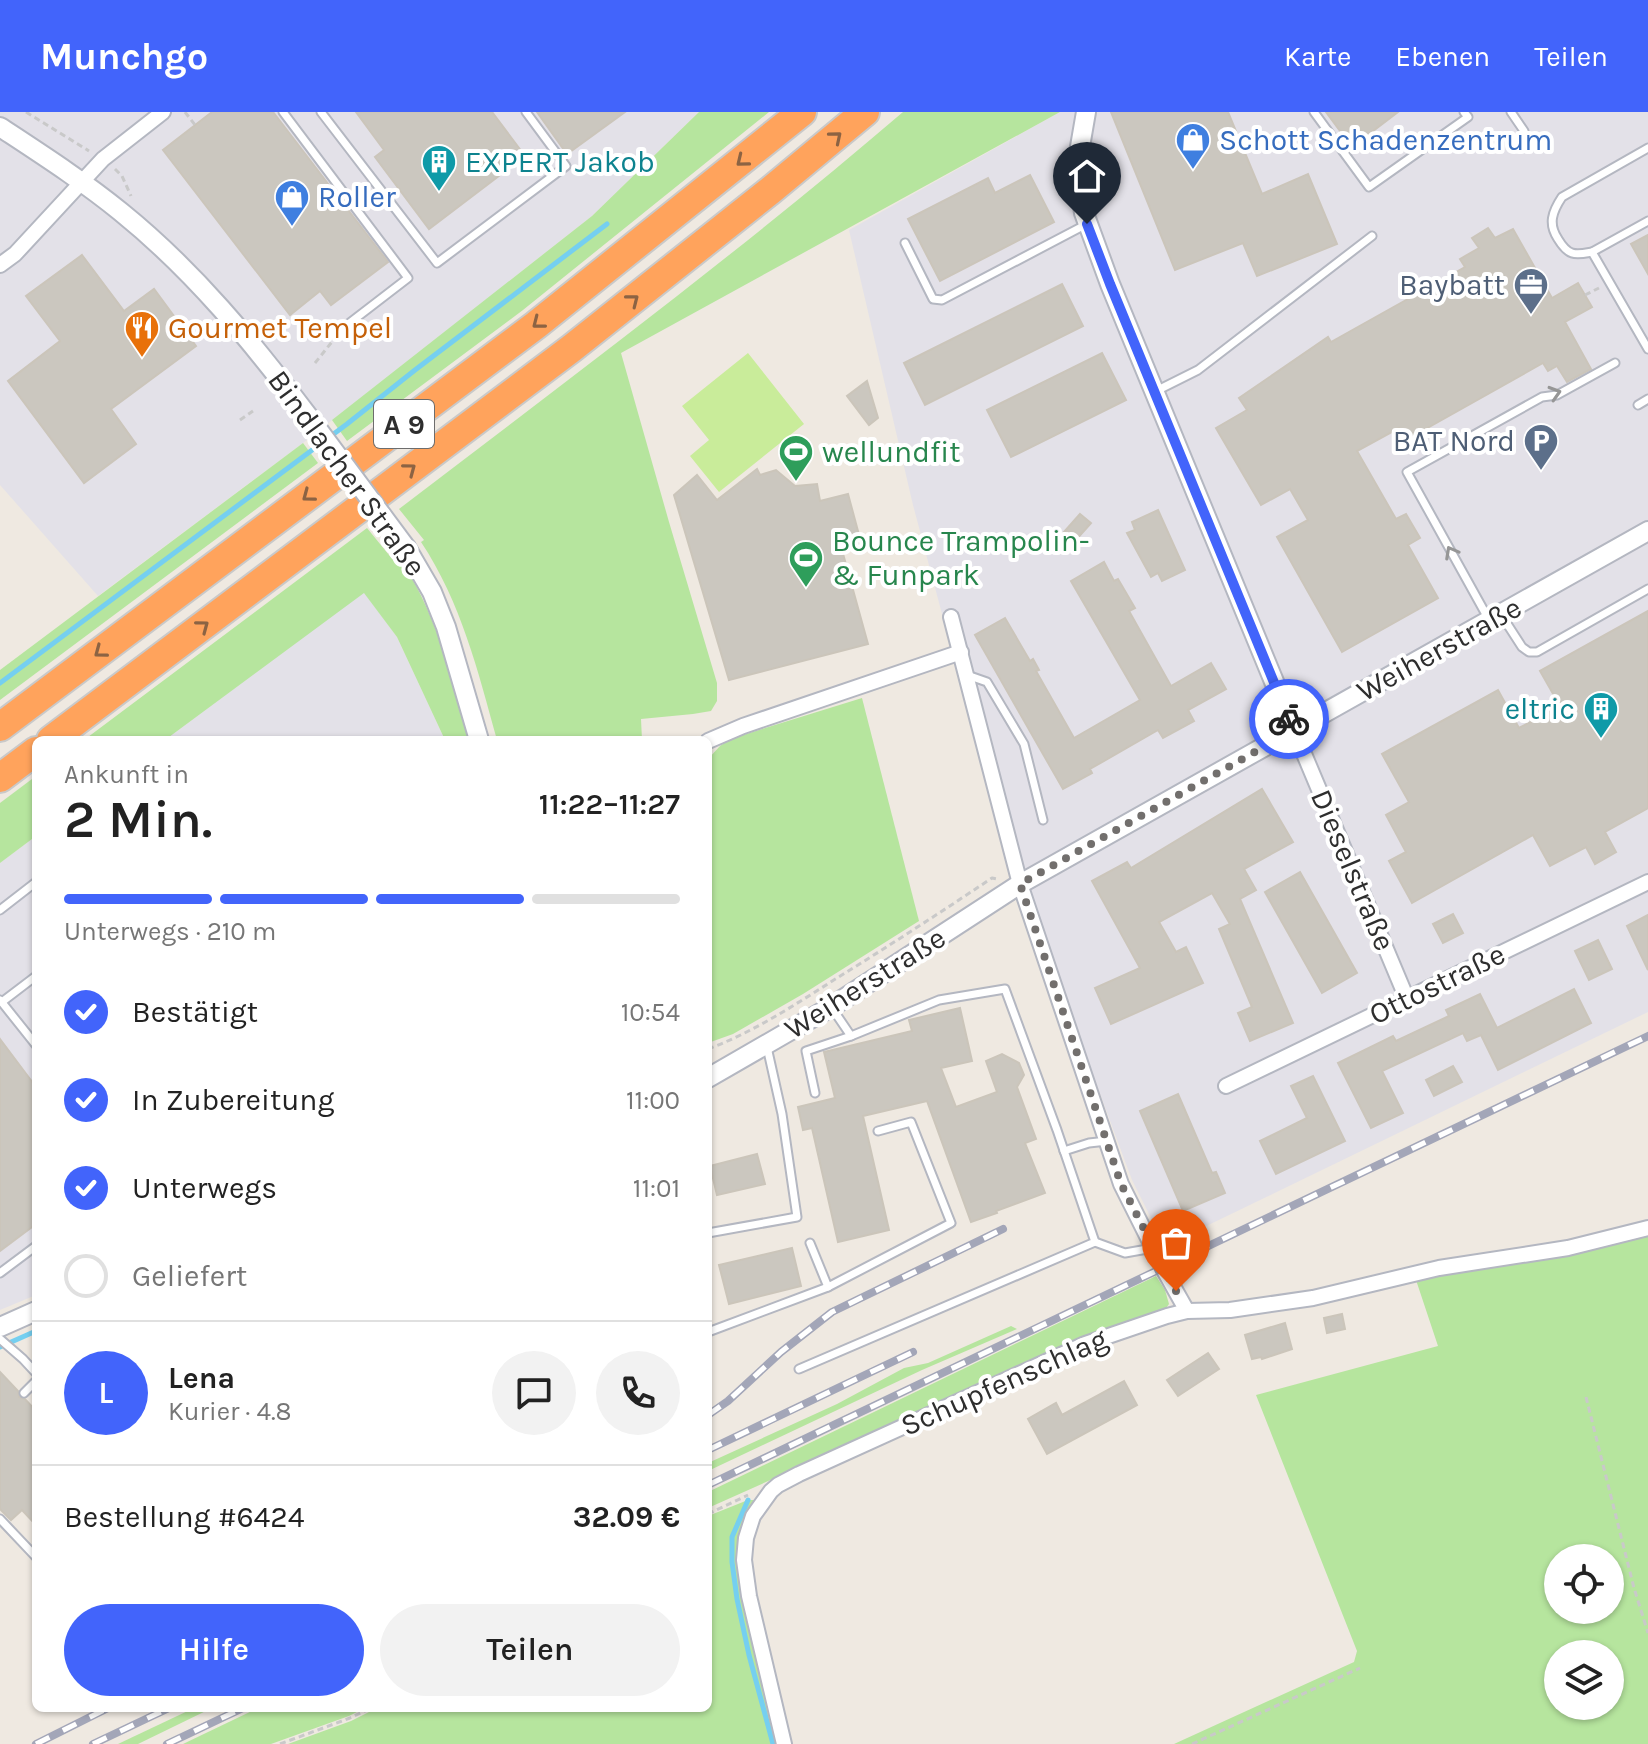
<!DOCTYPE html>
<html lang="de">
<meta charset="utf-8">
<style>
body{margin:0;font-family:Karla,sans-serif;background:#f2f2f2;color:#222;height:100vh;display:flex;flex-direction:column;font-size:30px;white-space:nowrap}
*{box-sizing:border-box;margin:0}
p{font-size:26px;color:#767676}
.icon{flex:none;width:44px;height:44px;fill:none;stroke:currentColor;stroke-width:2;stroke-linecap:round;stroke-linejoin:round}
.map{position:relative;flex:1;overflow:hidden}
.drawer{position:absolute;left:32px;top:624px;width:680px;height:976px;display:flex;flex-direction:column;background:#fff;border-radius:12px;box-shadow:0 2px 6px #0004}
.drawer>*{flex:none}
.controls{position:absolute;left:1544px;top:1432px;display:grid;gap:16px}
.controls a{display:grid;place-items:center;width:80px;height:80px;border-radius:50%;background:#fff;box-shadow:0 2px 6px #0004;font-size:40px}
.pin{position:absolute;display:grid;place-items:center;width:68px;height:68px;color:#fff;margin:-82px -34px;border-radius:50% 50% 50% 0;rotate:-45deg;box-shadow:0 0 8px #0007}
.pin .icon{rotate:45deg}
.courier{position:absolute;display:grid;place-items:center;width:80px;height:80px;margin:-40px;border:6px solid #4264fb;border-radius:50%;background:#fff;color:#222;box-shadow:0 2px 10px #0007}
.summary em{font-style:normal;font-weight:600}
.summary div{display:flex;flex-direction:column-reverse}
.summary{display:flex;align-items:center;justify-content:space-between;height:136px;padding:0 32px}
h1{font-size:52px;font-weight:600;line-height:60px}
.bar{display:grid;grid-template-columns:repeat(4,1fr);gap:12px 8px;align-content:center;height:96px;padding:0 32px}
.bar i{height:10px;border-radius:6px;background:#e0e0e0}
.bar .on{background:#4264fb}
.bar p{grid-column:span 4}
.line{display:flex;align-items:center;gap:20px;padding:0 32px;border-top:2px solid #e0e0e0}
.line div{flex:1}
.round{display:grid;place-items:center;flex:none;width:84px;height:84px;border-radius:42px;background:#f2f2f2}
ol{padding:0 32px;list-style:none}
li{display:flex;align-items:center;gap:24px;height:88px}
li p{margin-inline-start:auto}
li .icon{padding:8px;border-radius:50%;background:#4264fb;color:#fff;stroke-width:4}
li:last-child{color:#767676}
li i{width:44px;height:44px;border:4px solid #e0e0e0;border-radius:50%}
.button{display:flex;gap:16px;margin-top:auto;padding:16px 32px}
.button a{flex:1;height:92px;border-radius:48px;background:#4264fb;color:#fff;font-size:32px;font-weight:600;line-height:92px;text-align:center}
.button a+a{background:#f2f2f2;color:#222}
header{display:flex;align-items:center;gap:48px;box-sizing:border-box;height:112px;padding:0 40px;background:#4264fb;color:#fff}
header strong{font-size:38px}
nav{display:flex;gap:44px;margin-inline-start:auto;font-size:28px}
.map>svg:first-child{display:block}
</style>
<header>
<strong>Munchgo</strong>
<nav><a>Karte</a><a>Ebenen</a><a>Teilen</a></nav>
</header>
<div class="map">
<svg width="1648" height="1632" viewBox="0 0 1648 1632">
<rect width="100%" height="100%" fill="#efe9e1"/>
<g fill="#e3e1e8">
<polygon points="0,0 699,0 592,104 303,331 98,484 0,373"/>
<polygon points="1060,0 1648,0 1648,900 1165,1134 1132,1068 1049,844 1016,732 954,547 913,393 849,118"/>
<polygon points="364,480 397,525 445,628 165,628"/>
<polygon points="36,724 36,1183 0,1198 0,751"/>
</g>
<g fill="#b6e59e" fill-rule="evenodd">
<polygon points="699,0 769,0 523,198 347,329 332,308 592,104"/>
<path d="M903 0H1060L621 241 669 410 717 571V589L711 599 693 602 641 607 642 628H497C478 559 461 490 421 430L424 428 399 397C569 267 741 139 903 0Z"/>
<polygon points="303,331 318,351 0,588 0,558"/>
<path d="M367 416 398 454 403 452C438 505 452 568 469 628H445L397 525 364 481 165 628H84Z"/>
<polygon points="862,586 919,809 803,882 733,922 708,931 708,647 720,634 730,627"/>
<polygon points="36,664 36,724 0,751 0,691"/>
<path d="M1648 1116V1632H1174L1354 1550 1357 1539 1256 1283 1438 1234 1414 1162ZM1558 1446H1610V1498H1558ZM1558 1542H1610V1594H1558Z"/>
<polygon points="1156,1164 1165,1178 1169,1192 1164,1199 949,1288 708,1396 708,1380"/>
<polygon points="1011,1214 1017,1217 922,1258 708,1359 708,1351 837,1292 904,1256 928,1251"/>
<polygon points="748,1388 754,1388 748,1402 743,1485 778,1632 288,1632 351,1609 377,1596 708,1596 708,1404"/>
<polygon points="194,1596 212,1596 138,1632 118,1632"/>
<polygon points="258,1596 365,1596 349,1604 271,1632 183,1632"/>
</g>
<polygon fill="#c9ec9a" points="748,241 804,312 719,380 690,344 709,328 682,294"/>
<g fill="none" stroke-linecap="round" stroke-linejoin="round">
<g stroke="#75cff0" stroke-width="5">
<polyline points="0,571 347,312 415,258 607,112"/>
<polyline points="0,1235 36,1219"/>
<polyline points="748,1388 732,1425 732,1450 737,1487 749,1543 773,1632"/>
</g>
</g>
<g fill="#cbc7bf" stroke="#cbc5ba" stroke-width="2">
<polygon points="212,0 273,0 388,150 331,193 320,179 290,203 163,38"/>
<polygon points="356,0 492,0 525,44 429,117 375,45 384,38"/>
<polygon points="537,0 625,0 567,42"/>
<polygon points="1111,0 1228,0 1262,82 1308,62 1337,132 1257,164 1243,131 1175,158"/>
<polygon points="1326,0 1398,0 1352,35"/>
<polygon points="1030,63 1054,110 940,169 908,107 988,66 995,81"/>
<polygon points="1488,116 1495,126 1513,117 1552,186 1578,171 1592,195 1565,210 1591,257 1567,270 1557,254 1548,259 1543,251 1406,328 1399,316 1357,339 1396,407 1406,402 1420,426 1408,433 1438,486 1342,540 1277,425 1308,408 1290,377 1261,393 1216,316 1247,298 1239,286 1328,225 1331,230 1465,155 1460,147 1479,136 1472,126"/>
<polygon points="1648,123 1648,162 1631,132"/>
<polygon points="82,143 124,199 154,177 196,234 111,297 136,332 84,371 8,269 60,229 26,184"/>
<polygon points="1062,172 1083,214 925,293 904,251"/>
<polygon points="1102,241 1126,288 1011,345 987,298"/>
<polygon points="867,269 878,306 869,313 847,284"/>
<polygon points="757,357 760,363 776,358 795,374 817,372 820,389 848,382 862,434 842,438 868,532 729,568 674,383 697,363 717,388"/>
<polygon points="1158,398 1185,458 1162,469 1158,461 1151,465 1127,421 1135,418 1132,410"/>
<polygon points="1080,402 1091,411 1066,439 1056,429"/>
<polygon points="1104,450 1114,469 1118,467 1135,496 1129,499 1171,574 1211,551 1226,577 1188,598 1194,609 1163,626 1158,618 1090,657 1092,661 1063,677 975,523 1005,506 1030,549 1033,547 1039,558 1036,559 1074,626 1140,588 1071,469"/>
<polygon points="1648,499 1648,696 1605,720 1616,740 1595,752 1586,735 1550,754 1533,723 1412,791 1389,749 1406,740 1386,703 1409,690 1382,642 1498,578 1519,616 1540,605 1560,594 1540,559"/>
<polygon points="1262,677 1293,730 1244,757 1256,778 1240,787 1293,911 1250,929 1238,901 1252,895 1219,817 1230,812 1212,781 1159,810 1176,840 1186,835 1203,871 1111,912 1095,876 1140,856 1092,769 1127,750 1131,756"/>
<polygon points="1300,760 1357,861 1322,881 1265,780"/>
<polygon points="1453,802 1463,821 1443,831 1433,812"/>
<polygon points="1648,803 1648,858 1627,814"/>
<polygon points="1598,828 1612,857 1589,868 1575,839"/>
<polygon points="1574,877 1591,911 1498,958 1481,923 1467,929 1463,921 1382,959 1403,1001 1371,1016 1338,951 1393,924 1396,929 1449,904 1446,898 1480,882 1497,916"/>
<polygon points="960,896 972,949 941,956 956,995 997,980 986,949 1002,942 1019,951 1024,963 1017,975 1036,1027 1025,1031 1045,1081 996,1099 997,1101 971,1110 927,989 863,1004 889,1118 838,1130 812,1016 803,1018 798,995 835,986 824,940 912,919 909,908"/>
<polygon points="0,927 36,975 36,1112 0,1139"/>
<polygon points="1453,954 1462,970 1434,984 1426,968"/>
<polygon points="1313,964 1345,1029 1276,1062 1260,1029 1307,1006 1291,974"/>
<polygon points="1178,982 1212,1061 1216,1060 1225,1081 1183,1099 1140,999"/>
<polygon points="757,1042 765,1072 717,1083 710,1054"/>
<polygon points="792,1136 801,1174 729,1192 719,1153"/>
<polygon points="1342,1202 1345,1217 1327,1221 1324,1206"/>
<polygon points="1285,1211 1292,1237 1262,1247 1261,1245 1252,1247 1245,1223"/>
<polygon points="1208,1241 1219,1257 1178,1284 1167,1268"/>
<polygon points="0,1260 18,1279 19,1285 25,1287 36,1299 36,1413 22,1398 11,1408 0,1397"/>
<polygon points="1124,1269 1137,1293 1047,1342 1028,1307 1056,1291 1062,1303"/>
</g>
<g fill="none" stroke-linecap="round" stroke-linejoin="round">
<defs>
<g id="service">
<polyline points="283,0 408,166 343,216"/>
<polyline points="321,0 437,151 566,54 526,0"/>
<polyline points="1314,0 1369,75 1468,5 1464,0"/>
<polyline points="1511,0 1524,19"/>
<path d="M1648 36 1562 85C1552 100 1548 112 1558 127 1561 132 1566 139 1572 141 1578 143 1586 141 1592 140L1648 109"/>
<polyline points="905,131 933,187 942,188 1085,113"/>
<polyline points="1592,140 1648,237"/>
<polyline points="1156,279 1198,258 1372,124"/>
<polyline points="1638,293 1648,287"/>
<polyline points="1502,504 1522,535 1529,540 1537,540 1648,477"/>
<polyline points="1488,506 1407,360 1542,285 1557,283 1615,251"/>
<polyline points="967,563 987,570 1024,632 1043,708"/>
<polyline points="0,798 36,770"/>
<polyline points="0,888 36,933"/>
<polyline points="2,890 36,864"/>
<polyline points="815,981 806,939 851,924"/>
<polyline points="1064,1039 1089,1031 1107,1029"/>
<polyline points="708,1121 797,1105 782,1002 767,935"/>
<polyline points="1095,1130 1125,1141 1153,1136"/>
<polyline points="810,1131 828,1175"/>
<polyline points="0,1161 36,1134"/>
<polyline points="708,1220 828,1175 951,1111 911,1010 878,1019"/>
<polyline points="0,1227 23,1247 36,1261"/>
<polyline points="799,1257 1095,1130 1057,1018 1005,877 939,888 851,924 832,896"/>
<polyline points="24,1281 36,1269"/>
<polyline points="0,1407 36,1445"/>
</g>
<g id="minor">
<polyline points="0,153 15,142 103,47 163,0"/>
<polyline points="951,505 1020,772 1121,1072 1165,1160 1187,1199"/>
<polyline points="1294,618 1407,887"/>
<polyline points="708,629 743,614 961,540"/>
<polyline points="1226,974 1648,770"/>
<polyline points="784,1632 749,1484 744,1448 746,1426 753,1404 771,1379 778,1373 799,1362 1085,1232 1167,1204 1187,1199 1230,1198 1313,1186 1439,1156 1568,1136 1648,1116"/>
</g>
<g id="tertiary">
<polyline points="1086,0 1077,52 1084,101 1110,172 1294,618"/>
<path d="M0 15C41 42 83 69 121 100 194 159 252 230 308 304"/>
<polyline points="407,437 432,480 446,515 479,628"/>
<polyline points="708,966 831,895 1020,772 1648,419"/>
<polyline points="0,1215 36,1199"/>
</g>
<g id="motorway">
<polyline points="0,615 536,213 802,0"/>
<polyline points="51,628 572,236 771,78 865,0"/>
<polyline points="0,666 36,639"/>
</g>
</defs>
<use href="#service" stroke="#b4b7c1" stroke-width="11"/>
<use href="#minor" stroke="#b4b7c1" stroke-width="18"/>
<use href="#tertiary" stroke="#b4b7c1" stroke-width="22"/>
<use href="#motorway" stroke="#c9c9c9" stroke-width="32"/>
<g stroke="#c9c9c9" stroke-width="3" stroke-dasharray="6 4" stroke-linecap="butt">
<polyline points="26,0 89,39"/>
<polyline points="185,0 195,13"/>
<polyline points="115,57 122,64 131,84"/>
<polyline points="1585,183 1599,176"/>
<polyline points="315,251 335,226"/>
<polyline points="240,308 253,299"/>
<path d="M708 937C754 920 796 892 837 866 889 834 941 800 992 766L997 767"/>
<polyline points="1586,1285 1634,1476 1648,1521"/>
<polyline points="708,1402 748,1383"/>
<polyline points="280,1632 350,1606 371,1596"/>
<polyline points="1192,1632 1360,1556"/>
</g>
<use href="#service" stroke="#fff" stroke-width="7"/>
<use href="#minor" stroke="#fff" stroke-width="14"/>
<use href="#tertiary" stroke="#fff" stroke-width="18"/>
<use href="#motorway" stroke="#ffa35c" stroke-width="28"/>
<defs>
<g id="rail">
<polyline points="708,1303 728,1289 781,1240 832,1200 1003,1117"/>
<polyline points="708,1338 913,1240"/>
<polyline points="708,1373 1648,924"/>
<polyline points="36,1632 108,1596"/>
<polyline points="93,1632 169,1596"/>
<polyline points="167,1632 243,1596"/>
</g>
</defs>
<use href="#rail" stroke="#a3a6b8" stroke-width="8"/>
<use href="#rail" stroke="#fff" stroke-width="5" stroke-dasharray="15" stroke-linecap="butt"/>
<defs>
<polyline id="tertiary-bridge" points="308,304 407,437"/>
</defs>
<use href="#tertiary-bridge" stroke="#b4b7c1" stroke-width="22" stroke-linecap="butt"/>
<use href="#tertiary-bridge" stroke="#fff" stroke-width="18"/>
</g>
<defs><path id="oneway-chevron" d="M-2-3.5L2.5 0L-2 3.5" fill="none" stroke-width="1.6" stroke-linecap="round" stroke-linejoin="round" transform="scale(2)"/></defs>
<g stroke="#8c6343">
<use href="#oneway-chevron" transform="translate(836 25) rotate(-40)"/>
<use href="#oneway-chevron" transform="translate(742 49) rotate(141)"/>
<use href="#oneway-chevron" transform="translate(633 188) rotate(-38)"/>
<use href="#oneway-chevron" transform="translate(538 211) rotate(142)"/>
<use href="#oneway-chevron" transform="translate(410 357) rotate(-37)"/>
<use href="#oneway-chevron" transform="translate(308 384) rotate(143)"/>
<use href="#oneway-chevron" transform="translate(203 514) rotate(-37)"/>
<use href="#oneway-chevron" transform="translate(100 540) rotate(143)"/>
</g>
<g stroke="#969696">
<use href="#oneway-chevron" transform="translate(1555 281) rotate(-17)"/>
<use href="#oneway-chevron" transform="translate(1451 440) rotate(-119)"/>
</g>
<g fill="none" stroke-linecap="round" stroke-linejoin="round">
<polyline stroke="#726f6d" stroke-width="8" stroke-dasharray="0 14.4" points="1176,1179 1121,1072 1020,772 1294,618 1289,607"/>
<polyline stroke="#4264fb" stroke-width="10" points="1087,112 1110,172 1289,607"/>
</g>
<defs>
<symbol id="shop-pin" viewBox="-11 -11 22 30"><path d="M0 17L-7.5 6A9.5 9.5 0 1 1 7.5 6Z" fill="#3f7fe0" stroke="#fff"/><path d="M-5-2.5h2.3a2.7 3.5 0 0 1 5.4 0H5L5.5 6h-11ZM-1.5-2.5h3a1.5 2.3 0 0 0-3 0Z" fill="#fff"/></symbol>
<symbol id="building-pin" viewBox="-11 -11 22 30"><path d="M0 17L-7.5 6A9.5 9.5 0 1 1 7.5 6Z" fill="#0f9aa8" stroke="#fff"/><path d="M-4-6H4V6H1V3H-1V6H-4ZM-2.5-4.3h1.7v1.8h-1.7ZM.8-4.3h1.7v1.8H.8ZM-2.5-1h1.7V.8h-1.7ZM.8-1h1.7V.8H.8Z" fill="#fff"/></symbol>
<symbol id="office-pin" viewBox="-11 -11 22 30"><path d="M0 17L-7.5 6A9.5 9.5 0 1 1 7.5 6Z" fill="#5c6f8a" stroke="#fff"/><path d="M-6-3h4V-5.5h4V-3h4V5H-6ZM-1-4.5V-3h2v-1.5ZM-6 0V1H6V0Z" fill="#fff"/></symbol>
<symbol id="restaurant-pin" viewBox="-11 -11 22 30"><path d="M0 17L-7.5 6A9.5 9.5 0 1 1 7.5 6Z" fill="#e8710a" stroke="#fff"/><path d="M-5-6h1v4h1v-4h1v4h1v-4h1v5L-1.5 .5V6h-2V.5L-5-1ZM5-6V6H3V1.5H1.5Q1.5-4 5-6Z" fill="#fff"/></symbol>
<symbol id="parking-pin" viewBox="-11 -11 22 30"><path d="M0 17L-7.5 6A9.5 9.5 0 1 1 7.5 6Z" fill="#5c6f8a" stroke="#fff"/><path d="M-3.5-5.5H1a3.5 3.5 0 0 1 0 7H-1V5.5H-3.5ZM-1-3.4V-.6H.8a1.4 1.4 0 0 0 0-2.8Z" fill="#fff"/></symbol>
<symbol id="stadium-pin" viewBox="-11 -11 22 30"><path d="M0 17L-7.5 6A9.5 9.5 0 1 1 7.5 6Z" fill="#2e9e5b" stroke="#fff"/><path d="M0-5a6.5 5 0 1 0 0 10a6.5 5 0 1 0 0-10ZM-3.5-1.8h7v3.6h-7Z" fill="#fff"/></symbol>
</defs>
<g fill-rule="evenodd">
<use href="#shop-pin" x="1173" y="8" width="40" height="54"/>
<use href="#building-pin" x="419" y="30" width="40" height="54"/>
<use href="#shop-pin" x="272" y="65" width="40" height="54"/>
<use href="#office-pin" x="1511" y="153" width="40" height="54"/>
<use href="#restaurant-pin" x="122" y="196" width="40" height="54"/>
<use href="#parking-pin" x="1521" y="309" width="40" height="54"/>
<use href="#stadium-pin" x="776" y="320" width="40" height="54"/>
<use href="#stadium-pin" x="786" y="426" width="40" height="54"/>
<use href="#building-pin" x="1581" y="577" width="40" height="54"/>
</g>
<g text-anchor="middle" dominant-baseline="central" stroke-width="8" stroke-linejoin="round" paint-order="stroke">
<rect fill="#fff" stroke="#6d6d6d" stroke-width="2" x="374" y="288" width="60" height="48" rx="6"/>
<g font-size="28" font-weight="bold" fill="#2e2e2e">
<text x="404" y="312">A 9</text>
</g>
<g font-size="30" fill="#366cbe" stroke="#fff" text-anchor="start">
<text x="1219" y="28">Schott Schadenzentrum</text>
<text x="318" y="85">Roller</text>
</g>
<g font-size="30" fill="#0d838f" stroke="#fff" text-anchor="start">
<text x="465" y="50">EXPERT Jakob</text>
<text x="1575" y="597" text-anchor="end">eltric</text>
</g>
<g font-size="30" fill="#4e5e75" stroke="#fff" text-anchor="end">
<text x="1505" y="173">Baybatt</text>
<text x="1515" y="329">BAT Nord</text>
</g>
<g font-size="30" fill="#c56008" stroke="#fff" text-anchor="start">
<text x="168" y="216">Gourmet Tempel</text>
</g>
<g font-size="30" fill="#27864d" stroke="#fff" text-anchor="start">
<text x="822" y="340">wellundfit</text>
<text x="832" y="429">Bounce Trampolin-<tspan x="832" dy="34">&amp; Funpark</tspan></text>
</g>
<g font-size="30" fill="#2e2e2e" stroke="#fff">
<text transform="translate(347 361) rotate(54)">Bindlacher Straße</text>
<text transform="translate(1439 537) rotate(-29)">Weiherstraße</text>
<text transform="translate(1353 758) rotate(67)">Dieselstraße</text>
<text transform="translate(865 871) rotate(-32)">Weiherstraße</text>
<text transform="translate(1437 872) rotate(-26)">Ottostraße</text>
<text transform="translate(1004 1270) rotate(-24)">Schupfenschlag</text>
</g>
</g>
</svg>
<div class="controls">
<a><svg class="icon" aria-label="locate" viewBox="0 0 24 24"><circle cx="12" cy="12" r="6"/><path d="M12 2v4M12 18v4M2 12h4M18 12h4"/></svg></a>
<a><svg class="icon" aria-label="layers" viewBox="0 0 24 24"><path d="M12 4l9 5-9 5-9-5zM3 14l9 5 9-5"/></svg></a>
</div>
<div class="pin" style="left:1176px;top:1179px;background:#ea580c"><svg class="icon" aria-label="bag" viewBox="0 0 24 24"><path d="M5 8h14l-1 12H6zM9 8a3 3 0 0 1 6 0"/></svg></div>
<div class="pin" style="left:1087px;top:112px;background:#1f2937"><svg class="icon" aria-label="home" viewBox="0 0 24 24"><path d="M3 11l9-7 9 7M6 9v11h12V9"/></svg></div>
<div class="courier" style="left:1289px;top:607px"><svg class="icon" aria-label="bike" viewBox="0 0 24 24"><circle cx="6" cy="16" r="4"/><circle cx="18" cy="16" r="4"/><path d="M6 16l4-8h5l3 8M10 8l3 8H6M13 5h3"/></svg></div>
<section class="drawer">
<div class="summary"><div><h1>2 Min.</h1><p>Ankunft in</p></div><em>11:22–11:27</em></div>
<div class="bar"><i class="on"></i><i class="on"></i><i class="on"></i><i></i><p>Unterwegs · 210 m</p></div>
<ol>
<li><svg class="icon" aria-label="check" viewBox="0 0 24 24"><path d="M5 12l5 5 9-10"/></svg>Bestätigt<p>10:54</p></li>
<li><svg class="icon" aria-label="check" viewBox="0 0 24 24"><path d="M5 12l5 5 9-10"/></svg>In Zubereitung<p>11:00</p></li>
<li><svg class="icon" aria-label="check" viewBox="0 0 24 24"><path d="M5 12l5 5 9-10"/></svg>Unterwegs<p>11:01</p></li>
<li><i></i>Geliefert</li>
</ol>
<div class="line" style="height:144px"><b class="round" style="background:#4264fb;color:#fff">L</b><div><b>Lena</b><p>Kurier · 4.8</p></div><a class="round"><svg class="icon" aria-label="chat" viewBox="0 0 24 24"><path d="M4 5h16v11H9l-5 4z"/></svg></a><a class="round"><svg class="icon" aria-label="phone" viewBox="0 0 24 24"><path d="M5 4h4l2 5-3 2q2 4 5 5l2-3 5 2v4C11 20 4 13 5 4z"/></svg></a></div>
<div class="line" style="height:104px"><div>Bestellung #6424</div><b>32.09 €</b></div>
<div class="button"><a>Hilfe</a><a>Teilen</a></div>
</section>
</div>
